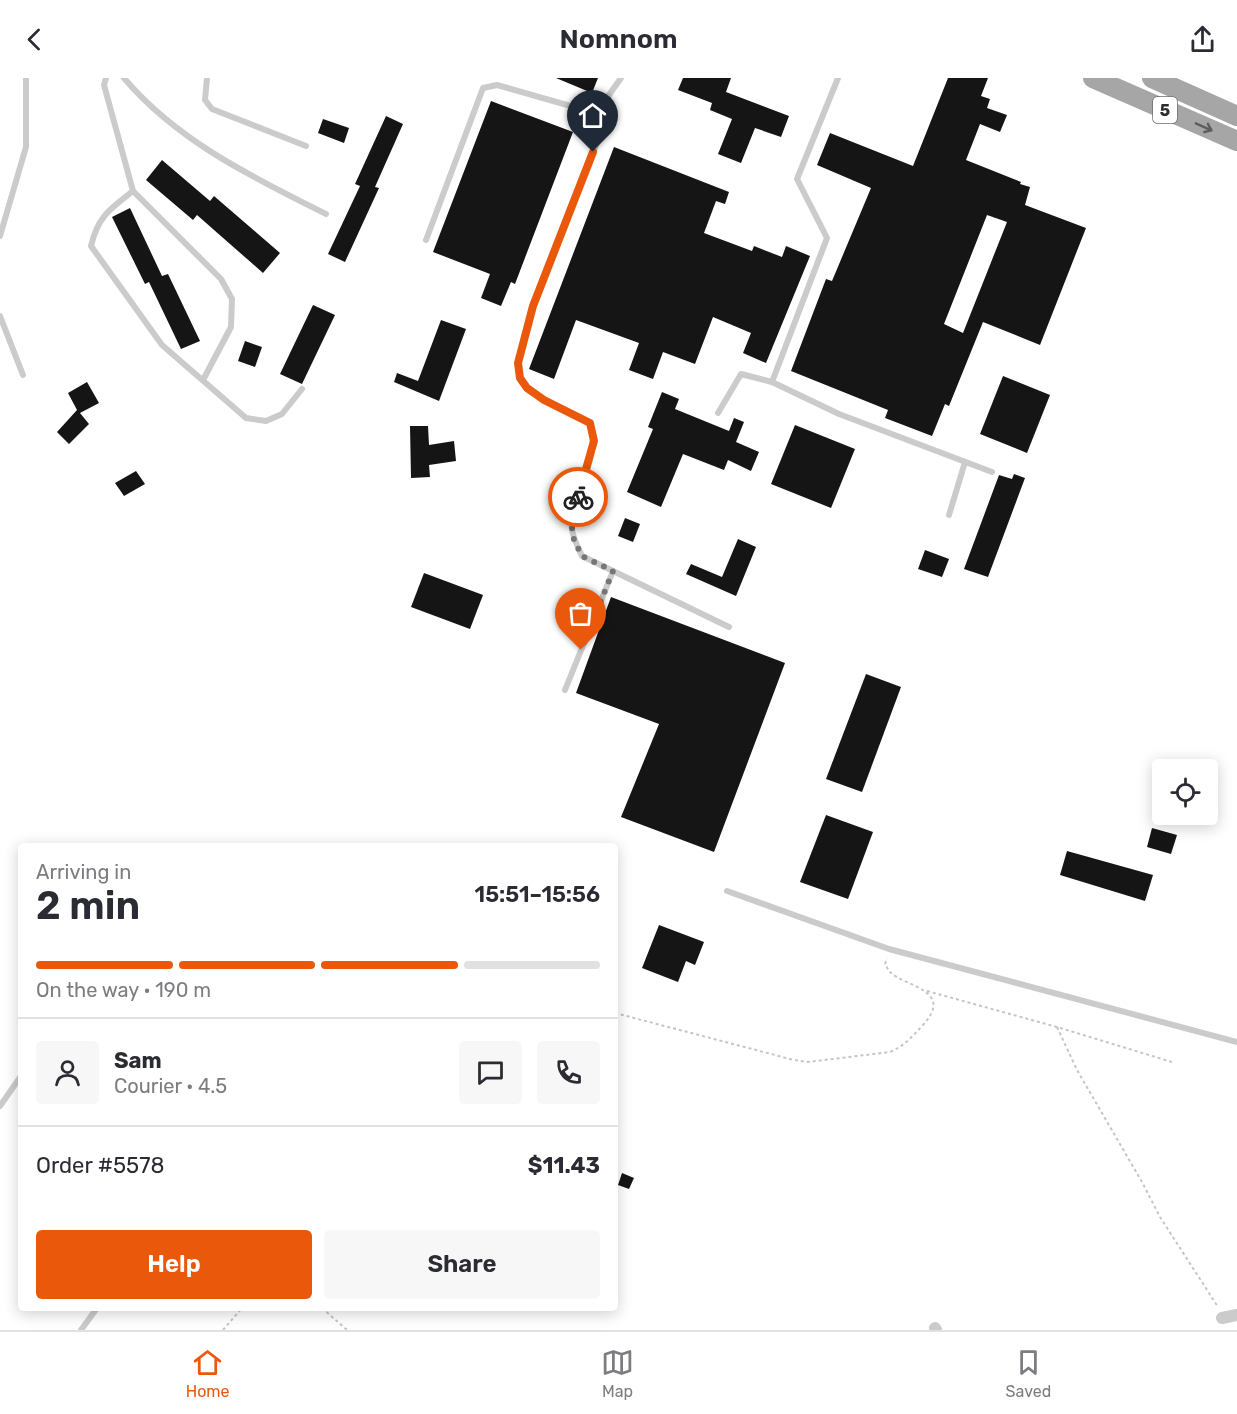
<!DOCTYPE html>
<meta charset="utf-8">
<style>
body{margin:0;font-family:Rubik,sans-serif;background:#f7f7f7;color:#2b2b33;height:100vh;display:flex;flex-direction:column;font-size:22px;white-space:nowrap}
*{box-sizing:border-box;margin:0}
p{font-size:20px;color:#7c7c81}
.icon{flex:none;width:33px;height:33px;fill:none;stroke:currentColor;stroke-width:2;stroke-linecap:round;stroke-linejoin:round}
.map{position:relative;flex:1;overflow:hidden}
.panel{position:absolute;left:18px;top:765px;width:600px;height:468px;display:flex;flex-direction:column;background:#fff;border-radius:6px;box-shadow:0 3px 15px #0003}
.panel>*{flex:none}
.tools{position:absolute;left:1152px;top:681px;display:grid;gap:12px}
.tools a{display:grid;place-items:center;width:66px;height:66px;border-radius:6px;background:#fff;box-shadow:0 3px 15px #0003;font-size:30px}
.pin{position:absolute;display:grid;place-items:center;width:51px;height:51px;color:#fff;margin:-62px -26px;border-radius:50% 50% 50% 0;rotate:-45deg;box-shadow:0 0 6px #0007}
.pin .icon{rotate:45deg}
.courier{position:absolute;display:grid;place-items:center;width:60px;height:60px;margin:-30px;border:4px solid #ea580c;border-radius:50%;background:#fff;color:#222;box-shadow:0 2px 8px #0007}
.headline em{font-style:normal;font-weight:600}
.headline div{display:flex;flex-direction:column-reverse}
.headline{display:flex;align-items:center;justify-content:space-between;height:102px;padding:0 18px}
h1{font-size:39px;font-weight:600;line-height:45px}
.bar{display:grid;grid-template-columns:repeat(4,1fr);gap:9px 6px;align-content:center;height:72px;padding:0 18px}
.bar i{height:8px;border-radius:4px;background:#e1e1e2}
.bar .current{background:#ea580c}
.bar p{grid-column:span 4}
.line{display:flex;align-items:center;gap:15px;padding:0 18px;border-top:2px solid #e1e1e2}
.line div{flex:1}
.round{display:grid;place-items:center;flex:none;width:63px;height:63px;border-radius:6px;background:#f7f7f7}
.primary-button{display:flex;gap:12px;margin-top:auto;padding:12px 18px}
.primary-button a{flex:1;height:69px;border-radius:6px;background:#ea580c;color:#fff;font-size:24px;font-weight:600;line-height:69px;text-align:center}
.primary-button a+a{background:#f7f7f7;color:#2b2b33}
header{display:flex;justify-content:space-between;align-items:center;height:78px;padding:0 18px;background:#fff;font-size:27px;font-weight:600}
.tabs{display:flex;justify-content:space-around;align-items:center;height:84px;border-top:2px solid #e1e1e2;background:#fff;font-size:16px;color:#7c7c81}
.tabs a{display:grid;justify-items:center;gap:3px}
.tabs .current{color:#ea580c}
.map>svg:first-child{display:block}
</style>
<header><svg class="icon" aria-label="back" viewBox="0 0 24 24"><path d="M15 5l-7 7 7 7"/></svg>Nomnom<svg class="icon" aria-label="share" viewBox="0 0 24 24"><path d="M12 15V3M7 8l5-5 5 5M5 13v7h14v-7"/></svg></header>
<div class="map">
<svg width="1237" height="1252" viewBox="0 0 1237 1252">
<rect width="100%" height="100%" fill="#fff"/>
<g fill="#151515" fill-rule="evenodd">
<polygon points="556,0 598,0 592,15"/>
<polygon points="683,0 731,0 726,14 789,38 781,59 755,50 741,85 718,76 732,41 710,32 712,25 678,12"/>
<path d="M948 0H988L981 18 990 21 987 30 1007 37 1000 54 980 46 966 82 1021 104 1020 106 1030 109 1025 127 1086 150 1040 267 983 244 949 328 945 326 932 358 885 340 888 332 791 293 826 201 832 203 871 110 817 87 830 55 913 88ZM987 137 1007 144 963 255 944 246Z"/>
<polygon points="491,23 573,54 515,206 511,204 501,228 481,220 490,196 433,174"/>
<polygon points="386,38 403,46 375,109 379,110 345,184 328,176 360,108 355,106"/>
<polygon points="323,41 349,50 344,65 318,55"/>
<polygon points="614,69 729,114 725,126 716,123 704,155 752,173 754,168 782,179 786,168 810,178 766,285 743,275 751,255 713,239 695,286 663,274 653,301 629,292 639,265 576,242 554,301 529,291"/>
<polygon points="162,82 210,123 214,118 280,175 263,195 197,137 193,142 146,102"/>
<polygon points="130,130 162,198 168,196 200,263 181,271 149,204 145,206 112,139"/>
<polygon points="313,227 335,237 302,306 280,296"/>
<polygon points="441,242 466,251 439,323 394,304 397,295 418,303"/>
<polygon points="245,263 262,269 255,289 238,283"/>
<polygon points="1003,298 1050,317 1027,375 980,356"/>
<polygon points="87,304 99,325 80,335 89,346 69,366 57,354 77,332 68,315"/>
<polygon points="662,314 679,321 675,331 729,353 734,340 744,344 736,364 759,374 751,393 728,382 724,392 683,376 661,429 627,414 653,351 648,349"/>
<polygon points="795,347 855,371 831,430 771,406"/>
<polygon points="410,348 428,348 429,367 454,363 456,383 429,387 430,399 411,400"/>
<polygon points="136,393 145,406 124,418 115,405"/>
<polygon points="1014,396 1025,400 988,499 964,491 999,397 1012,401"/>
<polygon points="625,440 640,446 633,464 618,458"/>
<polygon points="738,461 756,469 736,518 686,496 691,486 722,499"/>
<polygon points="925,472 949,481 942,499 918,491"/>
<polygon points="424,495 483,517 470,551 411,529"/>
<polygon points="611,519 785,585 714,774 621,739 659,646 576,615"/>
<polygon points="866,596 901,609 862,714 826,701"/>
<polygon points="826,737 873,754 848,821 800,804"/>
<polygon points="1152,750 1177,757 1171,776 1147,769"/>
<polygon points="1067,773 1153,797 1145,823 1060,797"/>
<polygon points="659,847 704,864 695,887 686,883 678,904 642,890"/>
<polygon points="622,1095 634,1100 629,1111 618,1107"/>
</g>
<g fill="none" stroke-linecap="round" stroke-linejoin="round">
<g stroke="#c5c5c5" stroke-width="2" stroke-dasharray="3 3" stroke-linecap="butt">
<polyline points="927,913 1057,949 1172,984"/>
<path d="M615 935 794 982 808 984 890 974C904 968 912 959 922 948 956 912 905 909 890 894 888 892 887 889 885 886L887 880"/>
<polyline points="1057,949 1077,992 1142,1104 1160,1139 1218,1229"/>
<polyline points="322,1230 347,1252"/>
<polyline points="223,1252 242,1230"/>
</g>
<g stroke="#cbcbcb" stroke-width="6">
<path d="M106 0 104 7 133 113C110 131 98 138 91 168L162 267 246 340 266 343 282 336 302 311"/>
<path d="M124 0C177 63 254 100 326 136"/>
<polyline points="207,0 205,22 212,31 306,68"/>
<polyline points="838,0 797,101 827,160 772,304 839,336 992,394"/>
<polyline points="588,33 599,31 621,0"/>
<polyline points="133,113 221,201 232,221 231,249 203,302"/>
<polyline points="0,158 26,69 26,0"/>
<path d="M426 162 483 10 497 7 588 33 599 43 602 52 533 229 518 285 520 300 527 311 544 322 590 345C601 375 576 411 572 442 570 455 577 467 582 478L729 549"/>
<polyline points="0,238 23,297"/>
<polyline points="718,335 741,296 772,304"/>
<polyline points="949,437 965,384"/>
<polyline points="565,612 613,493"/>
<polyline points="727,813 889,871 1237,964"/>
<polyline points="0,1028 21,998"/>
<polyline points="81,1252 97,1230"/>
</g>
<g stroke="#cbcbcb" stroke-width="12">
<polyline points="1222,1240 1237,1237"/>
<polyline points="935,1250 936,1252"/>
</g>
<g stroke="#a6a6a6" stroke-width="20">
<polyline points="1093,0 1237,63"/>
<polyline points="1152,0 1237,38"/>
</g>
</g>
<defs><path id="oneway-shaft" d="M-6 0H5M1.5-3L5.5 0L1.5 3" fill="none" stroke-width="1.6" stroke-linecap="round" stroke-linejoin="round" transform="scale(1.5)"/></defs>
<use stroke="#5e5e5e" href="#oneway-shaft" transform="translate(1204 49) rotate(24)"/>
<g fill="none" stroke-linecap="round" stroke-linejoin="round">
<polyline stroke="#777" stroke-width="6" stroke-dasharray="0 10.8" points="578,419 571,444 574,462 582,478 613,493 581,572"/>
<polyline stroke="#ea580c" stroke-width="8" points="578,419 594,363 590,345 544,322 527,310 520,300 518,285 533,228 593,74"/>
</g>
<g text-anchor="middle" dominant-baseline="central" stroke-width="6" stroke-linejoin="round" paint-order="stroke">
<rect fill="#fff" stroke="#6d6d6d" stroke-width="1.5" x="1153" y="19" width="24" height="26" rx="4.5"/>
<g font-size="16" font-weight="bold" fill="#2e2e2e">
<text x="1165" y="32">5</text>
</g>
</g>
</svg>
<div class="tools">
<a><svg class="icon" aria-label="locate" viewBox="0 0 24 24"><circle cx="12" cy="12" r="6"/><path d="M12 2v4M12 18v4M2 12h4M18 12h4"/></svg></a>
</div>
<div class="pin" style="left:581px;top:572px;background:#ea580c"><svg class="icon" aria-label="bag" viewBox="0 0 24 24"><path d="M5 8h14l-1 12H6zM9 8a3 3 0 0 1 6 0"/></svg></div>
<div class="pin" style="left:593px;top:74px;background:#1f2937"><svg class="icon" aria-label="home" viewBox="0 0 24 24"><path d="M3 11l9-7 9 7M6 9v11h12V9"/></svg></div>
<div class="courier" style="left:578px;top:419px"><svg class="icon" aria-label="bike" viewBox="0 0 24 24"><circle cx="6" cy="16" r="4"/><circle cx="18" cy="16" r="4"/><path d="M6 16l4-8h5l3 8M10 8l3 8H6M13 5h3"/></svg></div>
<section class="panel">
<div class="headline"><div><h1>2 min</h1><p>Arriving in</p></div><em>15:51–15:56</em></div>
<div class="bar"><i class="current"></i><i class="current"></i><i class="current"></i><i></i><p>On the way · 190 m</p></div>
<div class="line" style="height:108px"><a class="round"><svg class="icon" aria-label="person" viewBox="0 0 24 24"><circle cx="12" cy="8" r="4"/><path d="M4 21q1-7 8-7t8 7"/></svg></a><div><b>Sam</b><p>Courier · 4.5</p></div><a class="round"><svg class="icon" aria-label="chat" viewBox="0 0 24 24"><path d="M4 5h16v11H9l-5 4z"/></svg></a><a class="round"><svg class="icon" aria-label="phone" viewBox="0 0 24 24"><path d="M5 4h4l2 5-3 2q2 4 5 5l2-3 5 2v4C11 20 4 13 5 4z"/></svg></a></div>
<div class="line" style="height:78px"><div>Order #5578</div><b>$11.43</b></div>
<div class="primary-button"><a>Help</a><a>Share</a></div>
</section>
</div>
<nav class="tabs">
<a class="current"><svg class="icon" aria-label="home" viewBox="0 0 24 24"><path d="M3 11l9-7 9 7M6 9v11h12V9"/></svg>Home</a>
<a><svg class="icon" aria-label="map" viewBox="0 0 24 24"><path d="M3 6l6-2 6 2 6-2v14l-6 2-6-2-6 2zM9 4v14M15 6v14"/></svg>Map</a>
<a><svg class="icon" aria-label="saved" viewBox="0 0 24 24"><path d="M7 4h10v16l-5-4-5 4z"/></svg>Saved</a>
</nav>
